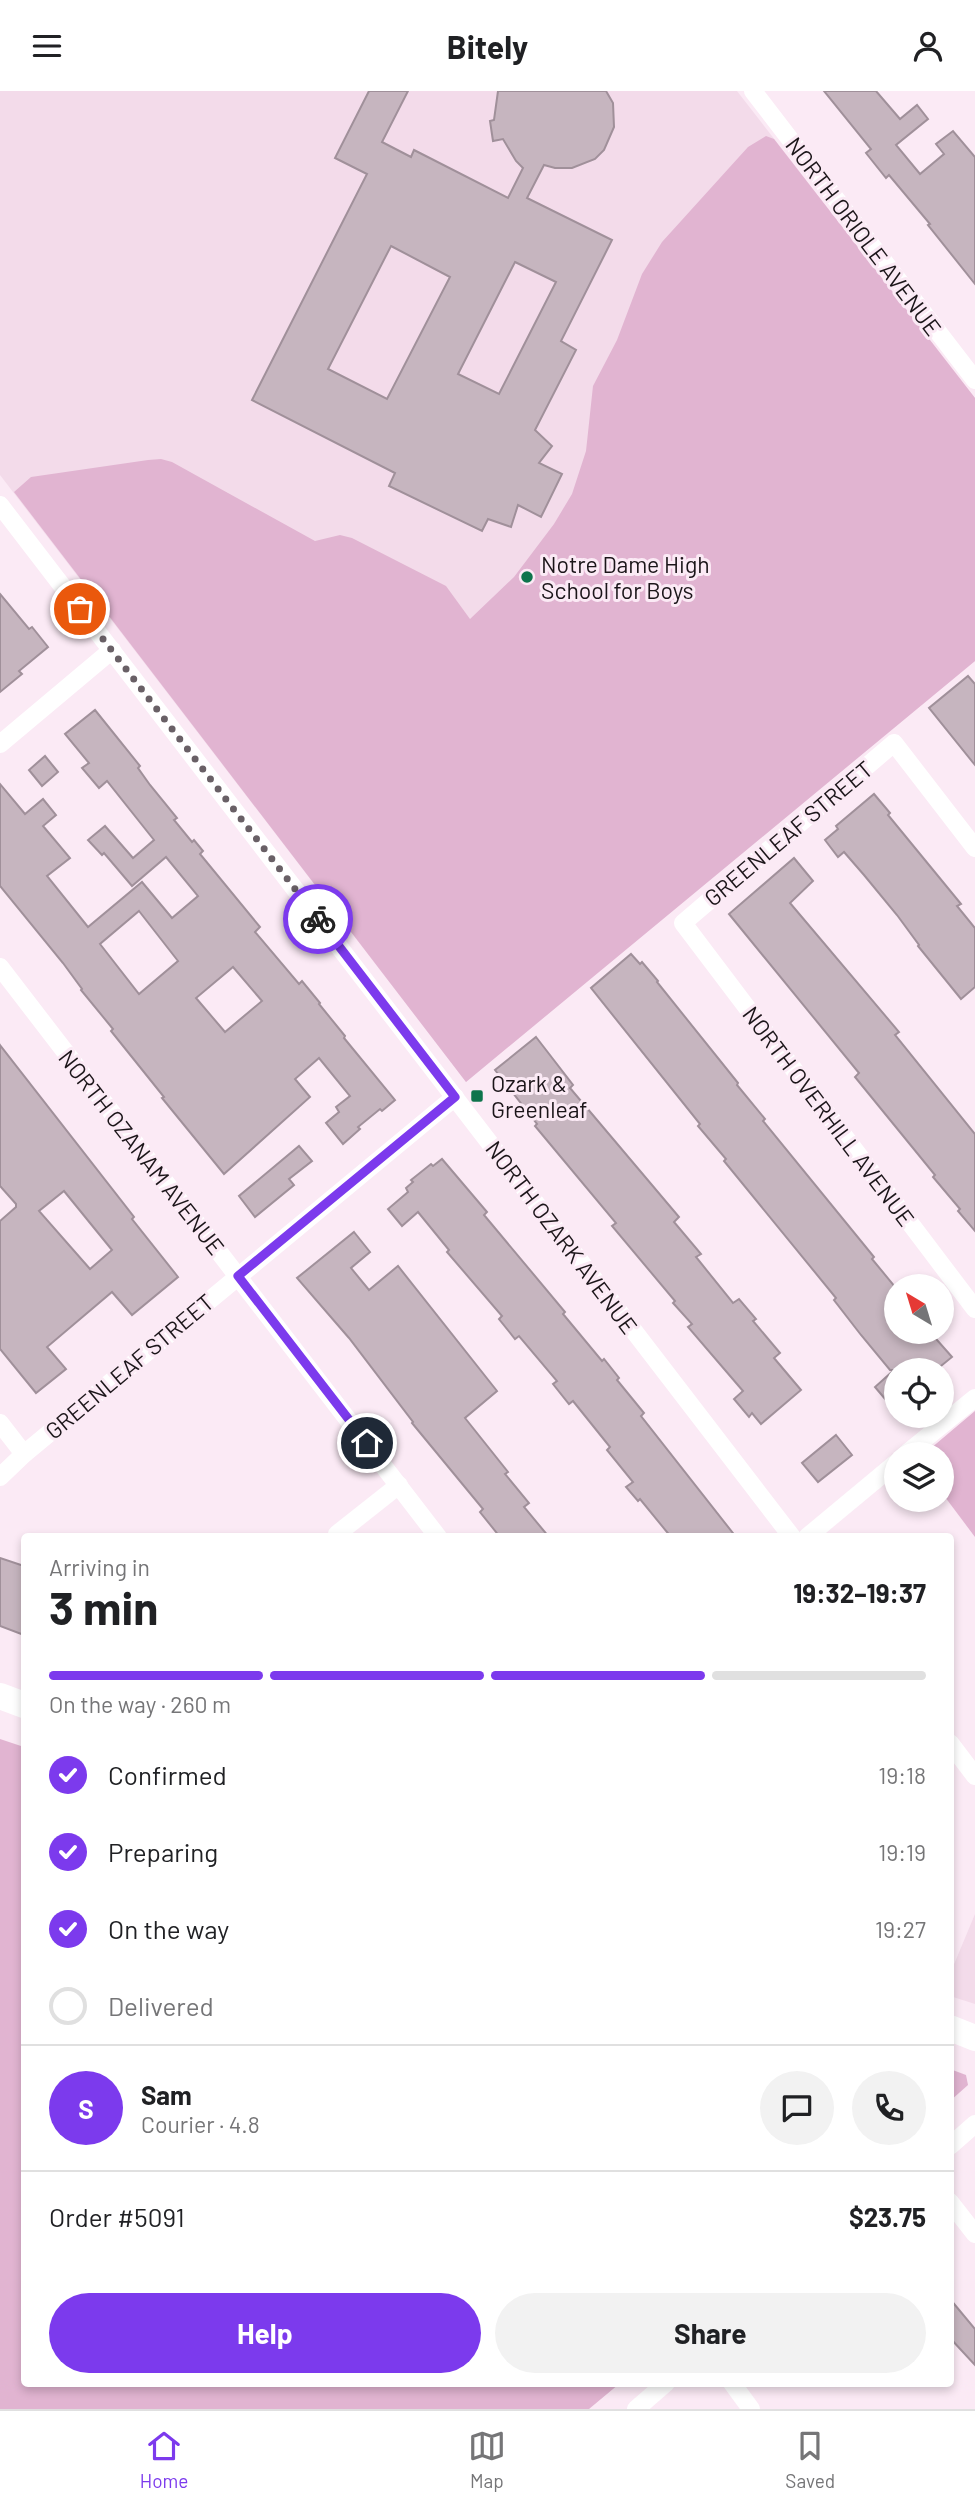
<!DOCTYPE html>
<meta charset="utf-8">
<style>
body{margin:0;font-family:Barlow,sans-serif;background:#f2f2f2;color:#202124;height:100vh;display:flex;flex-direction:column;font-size:26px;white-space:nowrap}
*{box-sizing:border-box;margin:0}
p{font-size:23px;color:#757577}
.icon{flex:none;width:38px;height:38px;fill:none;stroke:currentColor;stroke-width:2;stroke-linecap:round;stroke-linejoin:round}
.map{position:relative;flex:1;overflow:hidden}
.sheet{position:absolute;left:21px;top:1442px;width:933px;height:854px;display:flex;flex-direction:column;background:#fff;border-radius:7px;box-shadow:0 4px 10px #0003}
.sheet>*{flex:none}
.needle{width:46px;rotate:322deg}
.controls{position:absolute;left:884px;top:1183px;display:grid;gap:14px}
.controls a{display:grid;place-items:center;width:70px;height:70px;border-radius:50%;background:#fff;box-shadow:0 4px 10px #0003;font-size:35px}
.pin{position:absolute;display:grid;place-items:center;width:60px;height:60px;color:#fff;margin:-30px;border:4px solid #fff;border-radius:50%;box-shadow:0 2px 7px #0007}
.courier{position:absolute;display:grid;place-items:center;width:70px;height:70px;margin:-35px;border:5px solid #7c3aed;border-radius:50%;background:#fff;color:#222;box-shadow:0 2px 9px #0007}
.summary em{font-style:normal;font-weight:700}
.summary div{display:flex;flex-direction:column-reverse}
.summary{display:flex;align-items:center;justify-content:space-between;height:119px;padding:0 28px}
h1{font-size:46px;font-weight:700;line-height:52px}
.bar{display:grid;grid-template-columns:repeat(4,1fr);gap:10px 7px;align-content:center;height:84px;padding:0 28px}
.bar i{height:9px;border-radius:5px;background:#e0e0e0}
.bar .active{background:#7c3aed}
.bar p{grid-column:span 4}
.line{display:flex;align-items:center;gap:18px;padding:0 28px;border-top:2px solid #e0e0e0}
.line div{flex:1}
.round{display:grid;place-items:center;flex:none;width:74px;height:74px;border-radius:37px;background:#f2f2f2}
ol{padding:0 28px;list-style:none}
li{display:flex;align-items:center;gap:21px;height:77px}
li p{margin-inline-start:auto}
li .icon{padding:7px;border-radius:50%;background:#7c3aed;color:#fff;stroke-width:4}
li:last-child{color:#757577}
li i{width:38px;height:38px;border:4px solid #e0e0e0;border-radius:50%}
.primary-button{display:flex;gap:14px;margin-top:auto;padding:14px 28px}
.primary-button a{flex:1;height:80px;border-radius:42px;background:#7c3aed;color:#fff;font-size:28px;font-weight:700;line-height:80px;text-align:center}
.primary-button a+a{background:#f2f2f2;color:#202124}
header{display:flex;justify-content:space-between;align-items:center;height:91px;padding:0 28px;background:#fff;font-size:32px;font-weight:700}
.tabs{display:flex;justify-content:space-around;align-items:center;height:98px;border-top:2px solid #e0e0e0;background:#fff;font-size:19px;color:#757577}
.tabs a{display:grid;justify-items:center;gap:4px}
.tabs .active{color:#7c3aed}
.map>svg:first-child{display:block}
</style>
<header><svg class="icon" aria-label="menu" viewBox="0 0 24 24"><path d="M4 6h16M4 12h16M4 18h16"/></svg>Bitely<svg class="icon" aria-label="person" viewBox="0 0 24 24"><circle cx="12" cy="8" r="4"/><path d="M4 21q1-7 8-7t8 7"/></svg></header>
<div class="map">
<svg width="975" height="2318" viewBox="0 0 975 2318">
<rect width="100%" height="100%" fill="#fbeaf5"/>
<g fill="#f3dbea">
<polygon points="0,0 737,0 975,307 975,570 466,991 0,384"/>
<polygon points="975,1823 975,1913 950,1905 950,1883"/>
</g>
<g fill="#e1b4d1">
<polygon points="766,45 774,48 975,307 975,570 466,991 14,401 31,386 148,369 161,368 172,371 315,450 340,444 352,447 446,495 470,528 514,486 554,433 572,403 586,360 593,295 617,249 642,183 662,151 748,56"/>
<polygon points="975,1320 975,1446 942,1402 942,1363 924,1363"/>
<polygon points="0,1648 24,1656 24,2292 619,2293 589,2318 0,2318"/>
<polygon points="950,1978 966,1984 968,1994 950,2010"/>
</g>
<g fill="#c6b5bf" stroke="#a0909a" stroke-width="2" fill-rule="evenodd">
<path d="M369 0H408L382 51 411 66 414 59 508 107 523 77 516 70 503 48 493 50 490 30 494 29 498 0H606L613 12 614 36 604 59 595 68 572 77H555L544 74 527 107 612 149 561 250 576 259 535 339 552 355 539 372 562 383 541 426 518 414 511 436 488 428 482 440 389 395 395 382 252 309 367 83 335 67ZM391 155 450 186 387 308 328 278ZM515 171 556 191 499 303 458 283Z"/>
<polygon points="824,0 876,0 900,28 917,14 928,28 896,54 920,83 944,63 936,53 953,40 975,66 975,193 928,134 930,133 889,84 886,87 866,62 871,58"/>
<polygon points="0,503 29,538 32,536 48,556 19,580 22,583 0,601"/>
<polygon points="968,585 975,593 975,674 929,617"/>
<path d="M95 619 140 675 138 677 150 694 177 727 174 729 192 751 194 749 203 760 200 763 260 836 255 841 299 893 302 890 320 912 319 913 345 945 344 947 395 1009 382 1020 380 1018 358 1036 360 1038 343 1053 326 1032 339 1021 336 1016 350 1005 319 967 295 988 310 1006 224 1083 162 1007 164 1006 111 940 113 938 81 899 82 898 63 872 0 795V693L25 723 43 708 56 724 43 735 70 767 47 785 88 836 142 791 172 827 198 805 166 766 132 795 104 762 102 764 88 749 105 735 133 767 154 749 107 690 99 697 82 677 89 672 65 643ZM139 820 178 870 139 903 100 853ZM233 876 262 910 225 941 196 907Z"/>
<polygon points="45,665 58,681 42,695 29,679"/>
<polygon points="874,703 890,722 888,724 961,813 957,815 975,837 975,896 961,908 918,855 919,854 897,824 864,784 844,761 838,766 825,749 838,738 836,735"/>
<polygon points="794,767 813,790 790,812 899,941 895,944 975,1043 975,1140 958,1120 960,1118 933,1086 935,1084 855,986 859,982 729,823"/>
<polygon points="631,863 640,873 642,871 658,890 657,891 738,992 737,994 765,1028 763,1030 874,1166 872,1168 896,1197 896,1241 930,1241 952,1266 936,1279 896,1279 896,1321 875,1296 894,1279 890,1279 861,1244 834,1209 836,1207 724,1070 726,1068 698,1035 700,1033 591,897"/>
<polygon points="536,946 573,994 570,997 679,1126 674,1131 701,1163 696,1166 733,1212 739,1208 756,1228 753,1230 780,1262 774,1267 801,1299 761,1333 752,1322 749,1326 734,1308 743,1300 688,1236 692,1233 673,1212 675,1210 612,1135 616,1132 535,1035 537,1033 495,979"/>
<path d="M0 954 134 1126 132 1128 178 1186 132 1224 112 1201 47 1256 66 1278 36 1302 0 1258V1130L16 1116V1113L0 1095ZM64 1100 112 1159 90 1178 39 1120Z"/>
<polygon points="299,1055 312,1070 289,1088 294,1094 255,1126 239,1105"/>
<polygon points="442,1068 487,1121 484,1124 565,1221 563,1223 602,1270 604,1268 619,1287 617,1289 644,1322 641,1325 736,1446 671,1446 640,1408 638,1410 626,1396 633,1391 607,1359 610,1356 573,1310 569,1313 553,1293 557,1290 519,1245 515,1248 499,1228 502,1225 447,1161 449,1159 418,1121 402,1135 388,1118 408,1101 406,1097 413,1091 411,1089 431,1073 433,1075"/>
<polygon points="354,1141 370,1161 351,1177 369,1199 398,1175 497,1300 465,1327 508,1381 505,1383 529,1412 524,1416 549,1446 500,1446 480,1421 483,1418 412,1332 413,1331 349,1247 297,1187"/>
<polygon points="836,1344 852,1364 818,1391 802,1372"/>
<polygon points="0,1467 24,1475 24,1544 0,1535"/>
<polygon points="950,2208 975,2238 975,2274 950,2247"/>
</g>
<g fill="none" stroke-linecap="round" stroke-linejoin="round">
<g stroke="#fff" stroke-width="18">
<polyline points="753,0 975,289"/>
<polyline points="0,414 792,1446"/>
<polyline points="0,653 112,559"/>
<polyline points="975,757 894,652 683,832 975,1218"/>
<polyline points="0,876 438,1446"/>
<polyline points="0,1332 24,1363"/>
<polyline points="906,1363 975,1307"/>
<polyline points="0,1386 24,1363 455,1006"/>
<polyline points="337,1443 399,1394"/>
<polyline points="807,1446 896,1372"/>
<polyline points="950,1652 975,1685"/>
<polyline points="950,2055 975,2033"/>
<polyline points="950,2111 975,2143"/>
<polyline points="732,2292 751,2318"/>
<polyline points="636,2318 666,2292"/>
</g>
<g stroke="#fff" stroke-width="26">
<polyline points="0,1605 24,1614"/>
<polyline points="950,1937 975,1947"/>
</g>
</g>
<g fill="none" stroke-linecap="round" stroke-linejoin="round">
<polyline stroke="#696066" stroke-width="7" stroke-dasharray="0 12.6" points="80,518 318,828"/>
<polyline stroke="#7c3aed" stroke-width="9" points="318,828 455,1006 238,1185 367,1352"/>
</g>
<g fill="#0e744c" stroke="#fbeaf5" stroke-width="2.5">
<circle cx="527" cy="486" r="7"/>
<rect x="470" y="998" width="14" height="14" rx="3.5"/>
</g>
<g text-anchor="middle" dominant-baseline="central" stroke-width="6" stroke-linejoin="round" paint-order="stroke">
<g font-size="23" fill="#1b1519" stroke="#fbeaf5">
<text transform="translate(864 145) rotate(53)">NORTH ORIOLE AVENUE</text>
<text transform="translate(788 742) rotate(-40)">GREENLEAF STREET</text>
<text transform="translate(829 1025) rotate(53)">NORTH OVERHILL AVENUE</text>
<text transform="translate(142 1061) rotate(52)">NORTH OZANAM AVENUE</text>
<text transform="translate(562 1146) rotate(53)">NORTH OZARK AVENUE</text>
<text transform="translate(129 1275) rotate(-40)">GREENLEAF STREET</text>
</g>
<g font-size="23" fill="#1b1519" stroke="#fbeaf5" text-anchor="start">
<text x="541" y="473">Notre Dame High<tspan x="541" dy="26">School for Boys</tspan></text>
<text x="491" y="992">Ozark &amp;<tspan x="491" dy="26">Greenleaf</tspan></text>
</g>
</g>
</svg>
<div class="controls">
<a><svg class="needle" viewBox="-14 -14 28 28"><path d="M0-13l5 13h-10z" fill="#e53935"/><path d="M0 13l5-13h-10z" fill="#757577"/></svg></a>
<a><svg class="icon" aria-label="locate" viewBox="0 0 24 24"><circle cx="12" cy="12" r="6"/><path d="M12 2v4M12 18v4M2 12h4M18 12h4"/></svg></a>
<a><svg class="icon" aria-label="layers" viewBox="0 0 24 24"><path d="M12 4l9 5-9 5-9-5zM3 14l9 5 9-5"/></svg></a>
</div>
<div class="pin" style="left:80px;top:518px;background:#ea580c"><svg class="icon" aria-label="bag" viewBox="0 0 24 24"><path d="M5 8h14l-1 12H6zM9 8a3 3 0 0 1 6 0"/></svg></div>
<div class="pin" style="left:367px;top:1352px;background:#1f2937"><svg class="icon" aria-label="home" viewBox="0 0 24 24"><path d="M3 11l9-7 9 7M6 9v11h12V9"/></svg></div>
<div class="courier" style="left:318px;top:828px"><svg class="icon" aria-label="bike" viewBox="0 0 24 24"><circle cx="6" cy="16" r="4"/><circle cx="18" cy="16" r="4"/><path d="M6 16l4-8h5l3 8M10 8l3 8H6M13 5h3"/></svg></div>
<section class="sheet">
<div class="summary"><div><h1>3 min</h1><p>Arriving in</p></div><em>19:32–19:37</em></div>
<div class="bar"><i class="active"></i><i class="active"></i><i class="active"></i><i></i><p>On the way · 260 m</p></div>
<ol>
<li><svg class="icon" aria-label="check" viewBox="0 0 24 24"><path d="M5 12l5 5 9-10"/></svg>Confirmed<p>19:18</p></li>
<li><svg class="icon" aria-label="check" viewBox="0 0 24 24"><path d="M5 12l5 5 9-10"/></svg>Preparing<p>19:19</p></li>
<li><svg class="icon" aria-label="check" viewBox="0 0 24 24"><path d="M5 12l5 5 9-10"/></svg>On the way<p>19:27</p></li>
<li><i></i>Delivered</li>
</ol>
<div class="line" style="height:126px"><b class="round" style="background:#7c3aed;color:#fff">S</b><div><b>Sam</b><p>Courier · 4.8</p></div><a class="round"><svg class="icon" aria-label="chat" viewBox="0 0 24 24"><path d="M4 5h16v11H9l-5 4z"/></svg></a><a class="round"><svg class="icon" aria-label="phone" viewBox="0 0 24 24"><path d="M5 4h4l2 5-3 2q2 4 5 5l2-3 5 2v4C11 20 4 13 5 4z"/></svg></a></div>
<div class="line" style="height:91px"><div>Order #5091</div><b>$23.75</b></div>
<div class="primary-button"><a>Help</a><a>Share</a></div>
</section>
</div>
<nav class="tabs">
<a class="active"><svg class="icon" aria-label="home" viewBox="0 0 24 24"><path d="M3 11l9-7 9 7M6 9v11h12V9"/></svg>Home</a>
<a><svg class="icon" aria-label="map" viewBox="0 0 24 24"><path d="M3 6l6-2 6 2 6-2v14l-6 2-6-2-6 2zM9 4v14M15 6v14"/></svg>Map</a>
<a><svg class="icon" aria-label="saved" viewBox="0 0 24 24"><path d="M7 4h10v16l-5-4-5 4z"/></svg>Saved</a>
</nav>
